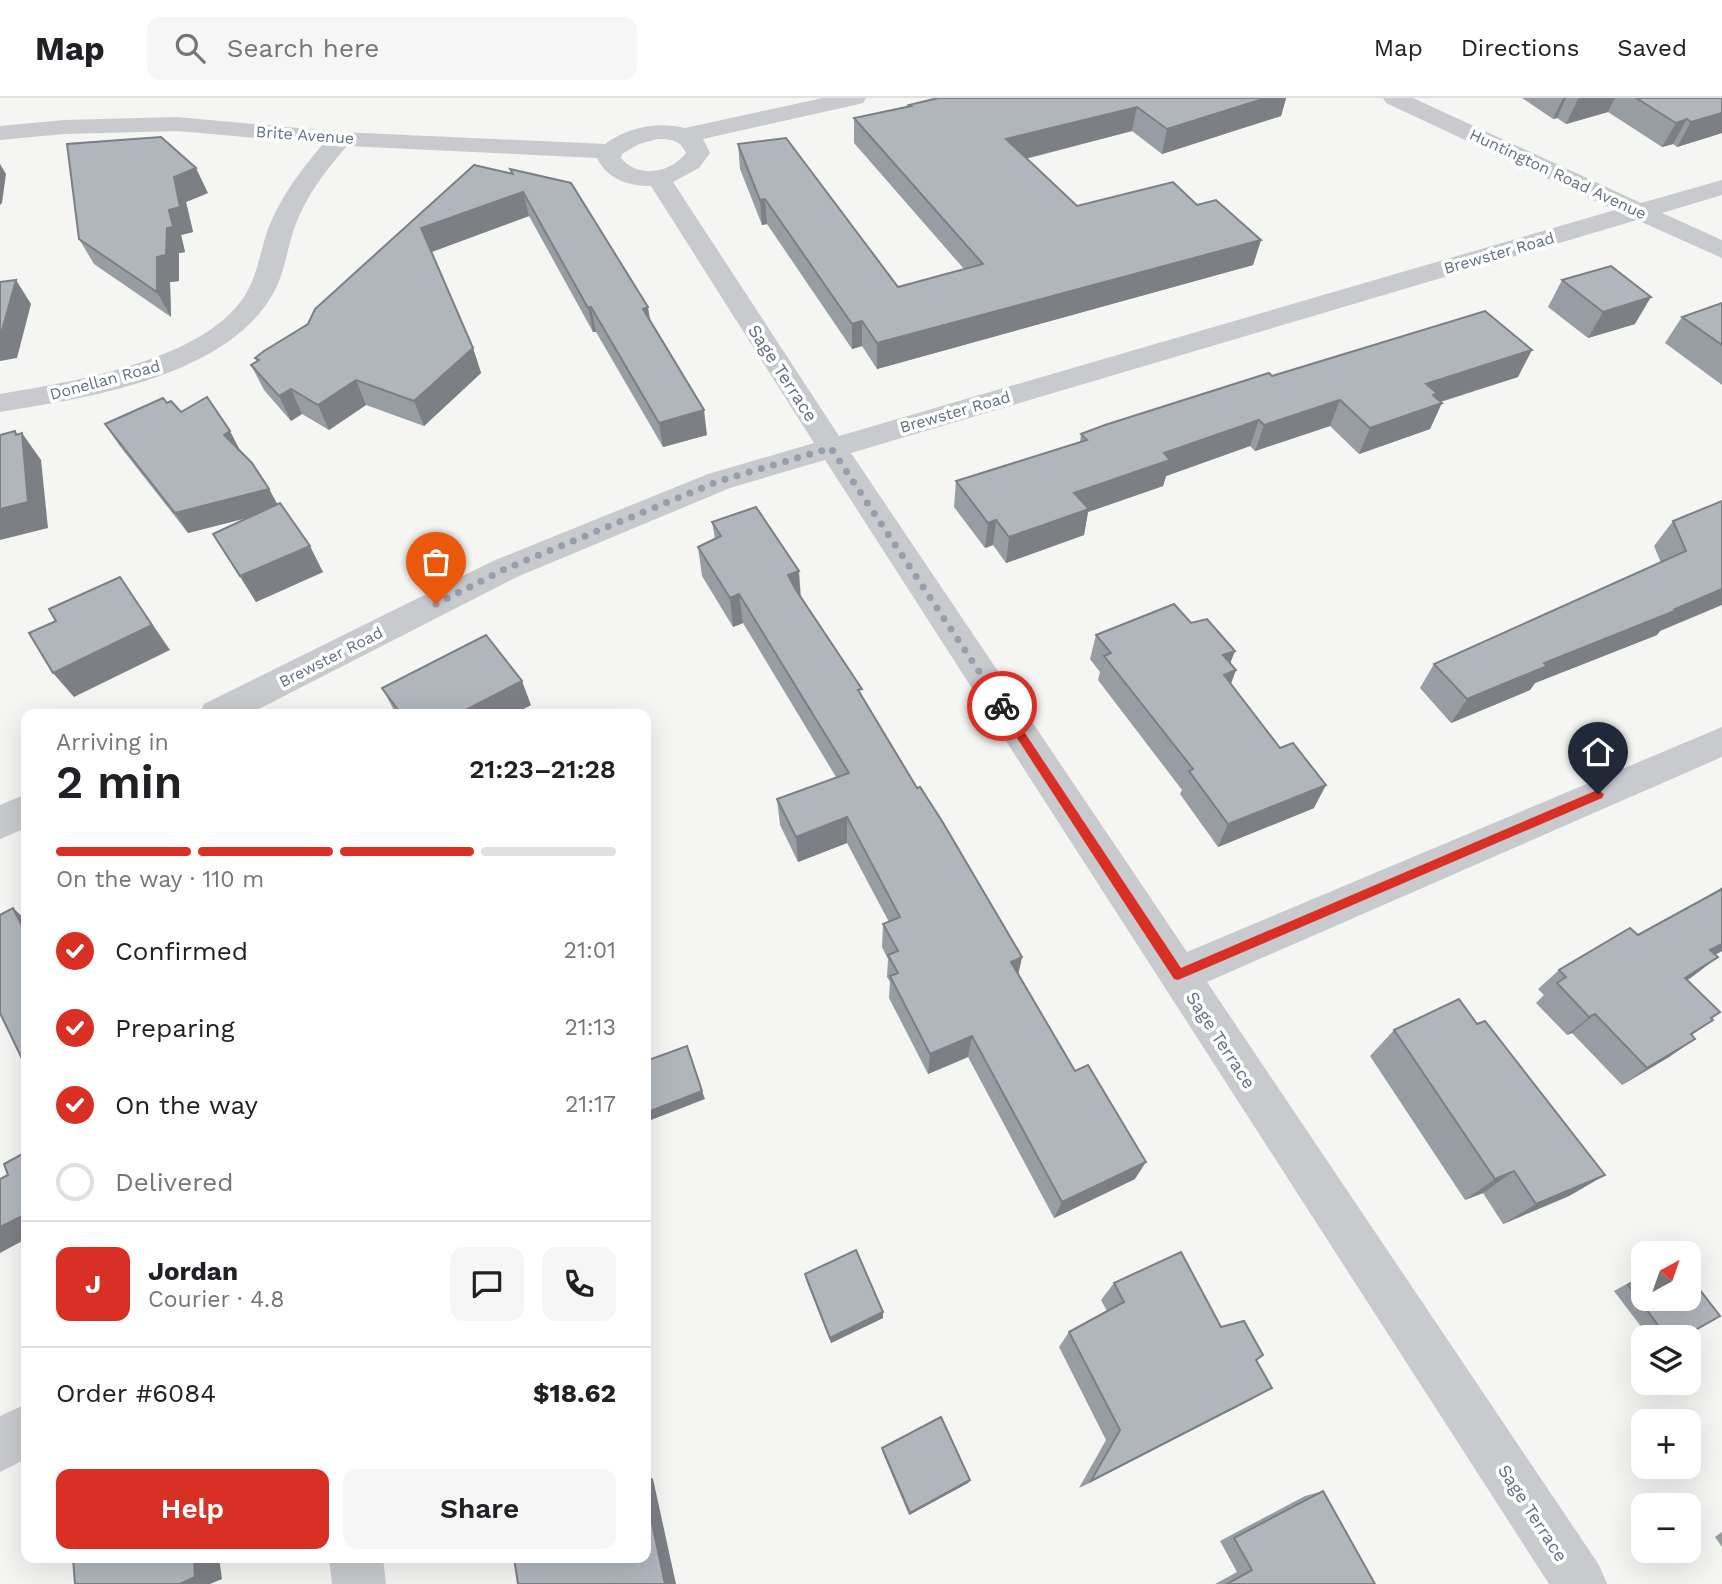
<!DOCTYPE html>
<meta charset="utf-8">
<style>
body{margin:0;font-family:"Work Sans",sans-serif;background:#f6f6f6;color:#202124;height:100vh;display:flex;flex-direction:column;font-size:26px;white-space:nowrap}
*{box-sizing:border-box;margin:0}
p{font-size:23px;color:#757577}
.icon{flex:none;width:38px;height:38px;fill:none;stroke:currentColor;stroke-width:2;stroke-linecap:round;stroke-linejoin:round}
.map{position:relative;flex:1;overflow:hidden}
.side{position:absolute;left:21px;top:611px;width:630px;height:854px;display:flex;flex-direction:column;background:#fff;border-radius:14px;box-shadow:0 7px 28px #0002}
.side>*{flex:none}
.needle{width:46px;rotate:40deg}
.controls{position:absolute;left:1631px;top:1143px;display:grid;gap:14px}
.controls a{display:grid;place-items:center;width:70px;height:70px;border-radius:14px;background:#fff;box-shadow:0 7px 28px #0002;font-size:35px}
.pin{position:absolute;display:grid;place-items:center;width:60px;height:60px;color:#fff;margin:-72px -30px;border-radius:50% 50% 50% 0;rotate:-45deg;box-shadow:0 0 7px #0007}
.pin .icon{rotate:45deg}
.courier{position:absolute;display:grid;place-items:center;width:70px;height:70px;margin:-35px;border:5px solid #d93025;border-radius:50%;background:#fff;color:#222;box-shadow:0 2px 9px #0007}
.overview em{font-style:normal;font-weight:600}
.overview div{display:flex;flex-direction:column-reverse}
.overview{display:flex;align-items:center;justify-content:space-between;height:119px;padding:0 35px}
h1{font-size:46px;font-weight:600;line-height:52px}
.bar{display:grid;grid-template-columns:repeat(4,1fr);gap:10px 7px;align-content:center;height:84px;padding:0 35px}
.bar i{height:9px;border-radius:5px;background:#e0e0e0}
.bar .selected{background:#d93025}
.bar p{grid-column:span 4}
.line{display:flex;align-items:center;gap:18px;padding:0 35px;border-top:2px solid #e0e0e0}
.line div{flex:1}
.round{display:grid;place-items:center;flex:none;width:74px;height:74px;border-radius:14px;background:#f6f6f6}
ol{padding:0 35px;list-style:none}
li{display:flex;align-items:center;gap:21px;height:77px}
li p{margin-inline-start:auto}
li .icon{padding:7px;border-radius:50%;background:#d93025;color:#fff;stroke-width:4}
li:last-child{color:#757577}
li i{width:38px;height:38px;border:4px solid #e0e0e0;border-radius:50%}
.primary-button{display:flex;gap:14px;margin-top:auto;padding:14px 35px}
.primary-button a{flex:1;height:80px;border-radius:14px;background:#d93025;color:#fff;font-size:28px;font-weight:600;line-height:80px;text-align:center}
.primary-button a+a{background:#f6f6f6;color:#202124}
header{display:flex;align-items:center;gap:42px;box-sizing:border-box;height:98px;padding:0 35px;background:#fff;border-bottom:2px solid #e0e0e0}
header strong{font-size:33px}
nav{display:flex;gap:38px;margin-inline-start:auto;font-size:24px}
.search{width:490px;height:63px;background:#f6f6f6;display:flex;align-items:center;gap:18px;box-sizing:border-box;padding:0 24px;border-radius:14px;color:#757577;font-size:26px}
.map>svg:first-child{display:block}
</style>
<header>
<strong>Map</strong>
<div class="search"><svg class="icon" aria-label="search" viewBox="0 0 24 24"><circle cx="10" cy="10" r="6"/><path d="M15 15l6 6"/></svg>Search here</div>
<nav><a>Map</a><a>Directions</a><a>Saved</a></nav>
</header>
<div class="map">
<svg width="1722" height="1486" viewBox="0 0 1722 1486">
<rect width="100%" height="100%" fill="#f5f6f3"/>
<g fill="none" stroke-linecap="round" stroke-linejoin="round">
<g fill="#c8cace" fill-rule="evenodd">
<path d="M823 0H866L863 5 855 7 703 41 710 55 699 70 673 84 839 338 1615 112 1386 5 1383 0H1413L1641 105 1722 82V97L1662 115 1722 142V160L1637 122 851 355 1187 854 1722 629V659L1207 884 1599 1467 1607 1486H1549L825 362 730 390 517 479 249 616H199L204 606 493 463 708 376 814 345 651 88C628 88 607 81 597 60L347 48C326 72 306 98 295 128 287 150 285 174 274 194 228 279 87 300 0 314V296C71 284 211 262 248 192 258 173 261 151 268 131 280 99 301 72 323 46L177 33 64 36 0 42V28L64 22 177 19 341 34 605 46C627 29 659 23 685 30ZM658 41C671 41 680 42 686 55 671 75 638 81 621 60L622 56 639 46Z"/>
<polygon points="26,696 26,730 0,741 0,707"/>
<polygon points="26,1306 26,1361 0,1374 0,1318"/>
<polygon points="329,1460 383,1460 386,1486 332,1486"/>
</g>
</g>
<g fill="#989da3">
<polygon points="936,0 1286,0 1281,18 1162,56 1132,33 1026,61 1077,108 1197,107 1261,142 1253,167 877,271 862,248 852,251 767,126 762,127 740,71 738,46 898,189 964,171 854,45 854,20 909,9 909,7"/>
<polygon points="1522,0 1722,0 1722,35 1677,49 1673,46 1662,49 1608,14 1566,26 1557,20 1553,21"/>
<polygon points="510,71 650,222 707,337 663,349 596,234 593,234 529,118 431,154 473,250 481,275 424,328 366,307 329,332 302,316 291,323 264,292 251,267 257,264 255,260 308,226 511,76"/>
<polygon points="208,95 186,104 193,134 181,137 185,154 179,155 179,183 170,184 171,219 94,166 79,141"/>
<polygon points="1562,182 1635,226 1588,240 1548,209"/>
<polygon points="1722,205 1722,287 1665,245 1682,219"/>
<polygon points="1272,278 1518,279 1441,304 1430,331 1359,356 1330,328 1255,353 1250,348 1166,378 1163,388 1088,414 1084,437 1006,465 993,447 985,450 954,409 956,383 1080,344 1081,336"/>
<polygon points="167,305 241,354 269,391 277,406 323,474 256,504 213,436 248,420 188,435 119,347 105,326"/>
<polygon points="1722,403 1660,533 1657,537 1535,585 1530,592 1451,625 1420,590 1434,566 1661,465 1654,448 1673,423"/>
<polygon points="712,424 801,498 917,690 1022,859 1018,876 1135,1081 1054,1120 968,959 928,976 889,900 890,884 887,879 888,861 882,849 883,826 889,824 847,745 798,764 780,727 777,701 836,679 743,525 733,529 702,478 698,449 715,441"/>
<polygon points="1191,525 1230,565 1231,586 1314,710 1218,749 1180,696 1182,692 1098,582 1100,574 1090,561 1096,537"/>
<polygon points="382,590 531,607 514,616 396,616"/>
<polygon points="1722,789 1722,853 1715,857 1718,859 1687,882 1713,922 1692,937 1695,941 1669,959 1622,987 1572,935 1567,937 1536,905 1544,897 1538,891 1559,872 1638,837 1715,795"/>
<polygon points="1477,926 1605,1077 1569,1098 1503,1126 1483,1095 1465,1102 1370,958 1394,932"/>
<polygon points="805,1176 883,1214 883,1220 831,1245 806,1182"/>
<polygon points="1643,1177 1643,1200 1683,1239 1649,1239 1614,1193"/>
<polygon points="1114,1185 1221,1229 1256,1262 1272,1290 1079,1390 1106,1342 1059,1249 1069,1234 1107,1213 1101,1202"/>
<polygon points="882,1350 970,1382 968,1385 909,1417 882,1353"/>
<polygon points="1323,1393 1375,1486 1215,1486 1237,1474 1220,1443 1305,1398"/>
<polygon points="1722,1434 1722,1449 1715,1439"/>
</g>
<g fill="#7c7f84">
<polygon points="1266,0 1286,0 1281,18 1162,56 1167,31"/>
<polygon points="1563,0 1566,0 1557,20 1553,21"/>
<polygon points="1581,0 1615,0 1608,14 1566,26 1578,1"/>
<polygon points="1137,9 1132,33 1003,66 1006,41"/>
<polygon points="1722,15 1722,35 1677,49 1691,24"/>
<polygon points="1687,21 1673,46 1662,49 1676,25"/>
<polygon points="0,66 6,76 2,105 0,107"/>
<polygon points="196,70 208,95 186,104 193,134 181,137 185,154 179,155 179,183 170,184 171,219 157,194 157,159 167,130 174,79"/>
<polygon points="523,94 529,118 429,155 421,130"/>
<polygon points="765,101 767,126 762,127 760,102"/>
<polygon points="1261,142 1253,167 877,271 877,245"/>
<polygon points="16,182 31,206 17,260 0,263 0,236"/>
<polygon points="1651,199 1635,226 1588,240 1603,214"/>
<polygon points="591,209 596,234 593,234 588,210"/>
<polygon points="648,209 652,234 643,211"/>
<polygon points="862,223 862,248 852,251 852,226"/>
<polygon points="473,250 481,275 424,328 414,303"/>
<polygon points="1532,252 1518,279 1432,306 1442,305 1430,331 1359,356 1370,330 1426,286"/>
<polygon points="356,282 366,307 329,332 318,307"/>
<polygon points="291,291 302,316 291,323 279,298"/>
<polygon points="1340,302 1330,328 1255,353 1264,327"/>
<polygon points="704,312 707,337 663,349 659,325"/>
<polygon points="1259,322 1250,348 1166,378 1163,388 1088,414 1084,437 1006,465 1009,439 1074,395 1164,355"/>
<polygon points="15,333 23,344 22,335 41,362 48,430 0,442 0,411 16,337"/>
<polygon points="230,333 241,354 224,337"/>
<polygon points="269,391 280,411 188,435 175,415"/>
<polygon points="996,422 993,447 985,450 988,425"/>
<polygon points="310,448 323,474 256,504 240,478"/>
<polygon points="799,473 801,502 788,477"/>
<polygon points="120,479 170,552 74,599 53,575"/>
<polygon points="1722,491 1722,507 1660,533 1657,537 1535,585 1530,592 1451,625 1467,601 1544,565"/>
<polygon points="739,496 743,525 733,529 730,500"/>
<polygon points="1235,553 1226,576 1236,572 1227,597 1214,602 1223,557"/>
<polygon points="522,583 531,607 514,616 458,616"/>
<polygon points="1326,687 1314,710 1218,749 1228,726"/>
<polygon points="847,719 847,745 798,764 796,739"/>
<polygon points="13,810 26,822 26,836"/>
<polygon points="1722,846 1722,853 1685,872 1710,852"/>
<polygon points="1022,859 1017,882 1011,864"/>
<polygon points="1718,859 1692,879 1660,899 1685,880"/>
<polygon points="1595,916 1572,935 1567,937 1589,919"/>
<polygon points="972,938 968,959 928,976 930,956"/>
<polygon points="1695,941 1669,959 1622,987 1647,970"/>
<polygon points="702,993 705,1001 651,1022 648,1014"/>
<polygon points="1146,1064 1135,1081 1054,1120 1062,1104"/>
<polygon points="1514,1073 1483,1095 1465,1102 1495,1081"/>
<polygon points="1605,1077 1569,1098 1503,1126 1536,1106"/>
<polygon points="24,1117 26,1118 26,1141 0,1155 0,1129"/>
<polygon points="883,1214 883,1220 831,1245 830,1240"/>
<polygon points="1272,1290 1251,1302 1079,1390 1091,1383"/>
<polygon points="646,1376 653,1381 676,1486 665,1486 646,1397"/>
<polygon points="970,1382 968,1385 909,1417 910,1415"/>
<polygon points="194,1460 219,1460 222,1481 210,1486 180,1486"/>
</g>
<g fill="#b1b6bd" stroke="#7c7f84" stroke-width="2">
<polygon points="938,0 1266,0 1167,31 1137,9 1006,41 1077,108 1173,84 1197,107 1216,102 1261,142 877,245 862,223 852,226 765,101 760,102 738,46 786,40 898,189 983,166 854,20 911,8 909,7"/>
<polygon points="1636,0 1722,0 1722,15 1691,24 1687,21 1676,25"/>
<polygon points="161,39 196,70 174,79 180,109 169,112 173,129 167,130 166,157 157,159 157,194 79,141 67,46"/>
<polygon points="474,67 513,76 510,71 571,85 648,209 643,211 704,312 659,325 591,209 588,210 523,94 421,130 473,250 414,303 356,282 318,307 291,291 279,298 251,267 259,262 255,260 264,253 308,226 315,211"/>
<polygon points="1611,168 1651,199 1603,214 1562,182"/>
<polygon points="16,182 1,236 0,236 0,184"/>
<polygon points="1722,205 1722,247 1682,219"/>
<polygon points="1485,213 1532,252 1426,286 1437,295 1433,297 1442,305 1370,330 1340,302 1264,327 1259,322 1164,355 1170,362 1074,395 1089,411 1009,439 996,422 988,425 956,383 1087,342 1081,336 1105,327 1269,275 1272,278"/>
<polygon points="207,299 230,333 224,337 252,365 269,391 175,415 105,326 163,300 167,305 171,303 181,314"/>
<polygon points="15,333 16,337 22,335 28,404 0,411 0,337"/>
<polygon points="1722,403 1722,491 1675,511 1677,512 1544,565 1547,568 1467,601 1434,566 1686,453 1673,423"/>
<polygon points="280,405 310,448 240,478 213,436"/>
<polygon points="756,409 799,473 788,477 796,492 862,591 858,592 917,690 920,689 942,723 1022,859 1011,864 1075,973 1088,967 1146,1064 1062,1104 972,938 930,956 890,878 898,875 888,857 898,853 883,826 900,819 847,719 796,739 777,701 849,675 739,496 730,500 698,449 721,438 712,424"/>
<polygon points="120,479 152,527 53,575 29,535 56,523 49,511"/>
<polygon points="1174,506 1191,525 1207,521 1235,553 1223,557 1236,572 1224,577 1280,650 1293,645 1326,687 1228,726 1189,673 1193,671 1104,558 1111,555 1096,537"/>
<polygon points="486,537 522,583 458,616 401,616 382,590"/>
<polygon points="1722,791 1722,846 1710,852 1718,859 1685,880 1720,914 1711,920 1713,922 1691,936 1695,941 1647,970 1595,916 1589,919 1557,885 1566,879 1559,872 1630,830 1638,837"/>
<polygon points="13,810 26,836 26,969 0,915 0,817"/>
<polygon points="1459,901 1477,926 1485,923 1605,1077 1536,1106 1514,1073 1495,1081 1394,932"/>
<polygon points="687,948 702,993 648,1014 646,1007 646,963"/>
<polygon points="26,1054 26,1124 24,1117 0,1129 0,1081 8,1077 4,1066"/>
<polygon points="856,1152 883,1214 830,1240 805,1176"/>
<polygon points="1181,1154 1221,1229 1244,1223 1263,1257 1256,1262 1272,1290 1091,1383 1120,1332 1069,1234 1124,1204 1114,1185"/>
<polygon points="1643,1178 1643,1200 1689,1200 1689,1178 1720,1218 1683,1239 1667,1239 1628,1187"/>
<polygon points="941,1319 970,1382 910,1415 882,1350"/>
<polygon points="1323,1393 1375,1486 1227,1486 1252,1472 1234,1440"/>
<polygon points="646,1397 665,1486 518,1486 514,1460 646,1460"/>
<polygon points="73,1460 194,1460 195,1479 180,1486 75,1486"/>
</g>
<polygon fill="#d93025" points="1002,604 1005,605 1181,870 1595,693 1598,692 1604,696 1602,700 1178,882 1174,881 998,611 996,608"/>
<g fill="none" stroke-linecap="round" stroke-linejoin="round">
<polyline stroke="#979eac" stroke-width="7" stroke-dasharray="0 12.6" points="436,506 505,471 719,383 831,350 1002,608"/>
</g>
<g text-anchor="middle" dominant-baseline="central" stroke-width="7" stroke-linejoin="round" paint-order="stroke">
<g font-size="16" fill="#646f85" stroke="#fff">
<text transform="translate(305 37) rotate(4)">Brite Avenue</text>
<text transform="translate(1558 76) rotate(25)">Huntington Road Avenue</text>
<text transform="translate(1499 155) rotate(-16)">Brewster Road</text>
<text transform="translate(105 282) rotate(-15)">Donellan Road</text>
<text transform="translate(955 314) rotate(-16)">Brewster Road</text>
<text transform="translate(331 559) rotate(-27)">Brewster Road</text>
</g>
<g font-size="18" fill="#646f85" stroke="#fff">
<text transform="translate(783 275) rotate(57)">Sage Terrace</text>
<text transform="translate(1221 942) rotate(57)">Sage Terrace</text>
<text transform="translate(1533 1415) rotate(57)">Sage Terrace</text>
</g>
</g>
</svg>
<div class="controls">
<a><svg class="needle" viewBox="-14 -14 28 28"><path d="M0-13l5 13h-10z" fill="#e53935"/><path d="M0 13l5-13h-10z" fill="#757577"/></svg></a>
<a><svg class="icon" aria-label="layers" viewBox="0 0 24 24"><path d="M12 4l9 5-9 5-9-5zM3 14l9 5 9-5"/></svg></a>
<a>+</a>
<a>−</a>
</div>
<div class="pin" style="left:436px;top:506px;background:#ea580c"><svg class="icon" aria-label="bag" viewBox="0 0 24 24"><path d="M5 8h14l-1 12H6zM9 8a3 3 0 0 1 6 0"/></svg></div>
<div class="pin" style="left:1598px;top:696px;background:#1f2937"><svg class="icon" aria-label="home" viewBox="0 0 24 24"><path d="M3 11l9-7 9 7M6 9v11h12V9"/></svg></div>
<div class="courier" style="left:1002px;top:608px"><svg class="icon" aria-label="bike" viewBox="0 0 24 24"><circle cx="6" cy="16" r="4"/><circle cx="18" cy="16" r="4"/><path d="M6 16l4-8h5l3 8M10 8l3 8H6M13 5h3"/></svg></div>
<section class="side">
<div class="overview"><div><h1>2 min</h1><p>Arriving in</p></div><em>21:23–21:28</em></div>
<div class="bar"><i class="selected"></i><i class="selected"></i><i class="selected"></i><i></i><p>On the way · 110 m</p></div>
<ol>
<li><svg class="icon" aria-label="check" viewBox="0 0 24 24"><path d="M5 12l5 5 9-10"/></svg>Confirmed<p>21:01</p></li>
<li><svg class="icon" aria-label="check" viewBox="0 0 24 24"><path d="M5 12l5 5 9-10"/></svg>Preparing<p>21:13</p></li>
<li><svg class="icon" aria-label="check" viewBox="0 0 24 24"><path d="M5 12l5 5 9-10"/></svg>On the way<p>21:17</p></li>
<li><i></i>Delivered</li>
</ol>
<div class="line" style="height:126px"><b class="round" style="background:#d93025;color:#fff">J</b><div><b>Jordan</b><p>Courier · 4.8</p></div><a class="round"><svg class="icon" aria-label="chat" viewBox="0 0 24 24"><path d="M4 5h16v11H9l-5 4z"/></svg></a><a class="round"><svg class="icon" aria-label="phone" viewBox="0 0 24 24"><path d="M5 4h4l2 5-3 2q2 4 5 5l2-3 5 2v4C11 20 4 13 5 4z"/></svg></a></div>
<div class="line" style="height:91px"><div>Order #6084</div><b>$18.62</b></div>
<div class="primary-button"><a>Help</a><a>Share</a></div>
</section>
</div>
